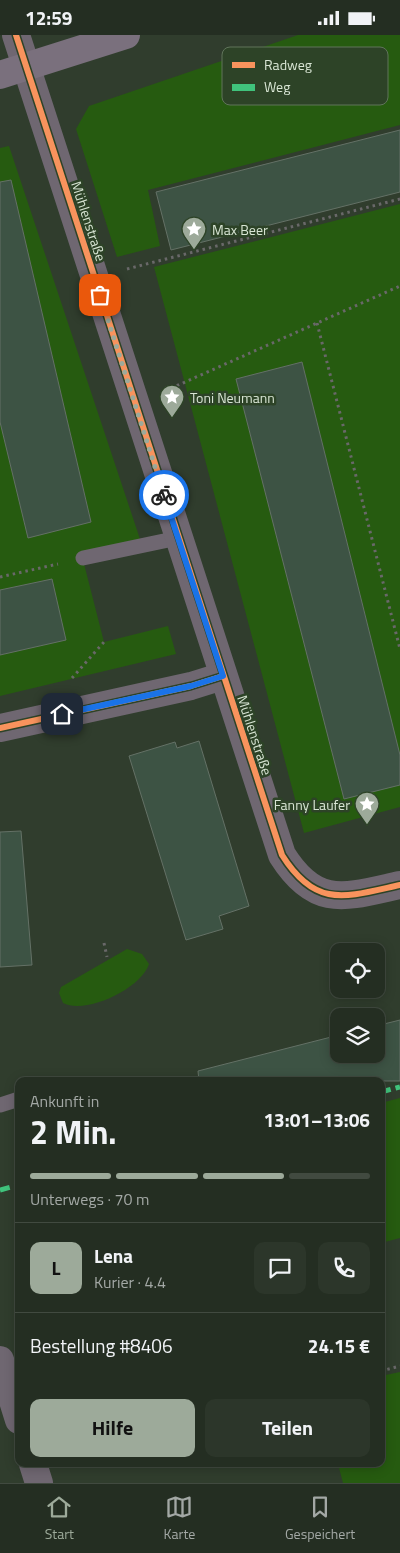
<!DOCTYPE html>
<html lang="de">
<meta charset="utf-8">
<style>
body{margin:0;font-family:"Titillium Web",sans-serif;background:#2c362a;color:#f1f3f6;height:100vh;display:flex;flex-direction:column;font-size:19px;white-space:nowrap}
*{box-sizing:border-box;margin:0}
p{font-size:16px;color:#a3a8a5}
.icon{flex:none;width:28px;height:28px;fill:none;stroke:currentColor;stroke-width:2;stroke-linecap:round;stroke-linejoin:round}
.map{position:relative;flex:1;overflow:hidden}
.sheet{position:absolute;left:15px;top:1042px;width:370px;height:390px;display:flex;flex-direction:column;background:#242e22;border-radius:10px;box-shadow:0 2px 12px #0003,0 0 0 1px #414a40}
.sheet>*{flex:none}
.tools{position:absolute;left:330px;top:908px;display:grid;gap:10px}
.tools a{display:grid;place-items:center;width:55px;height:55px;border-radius:10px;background:#242e22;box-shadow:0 2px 12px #0003,0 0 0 1px #414a40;font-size:25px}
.pin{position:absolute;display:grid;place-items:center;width:42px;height:42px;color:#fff;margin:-21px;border-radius:10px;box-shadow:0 2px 8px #0006}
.courier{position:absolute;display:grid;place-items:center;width:50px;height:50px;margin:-25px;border:4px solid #1a73e8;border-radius:50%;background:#fff;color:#222;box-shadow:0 1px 6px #0007}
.head em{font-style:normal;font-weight:700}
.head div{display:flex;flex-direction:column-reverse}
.head{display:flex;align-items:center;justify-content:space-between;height:85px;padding:0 15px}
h1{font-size:32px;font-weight:700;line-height:38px}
.bar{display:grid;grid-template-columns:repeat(4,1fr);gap:8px 5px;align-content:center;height:60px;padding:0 15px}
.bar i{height:6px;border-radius:4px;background:#414a40}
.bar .current{background:#9daa9a}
.bar p{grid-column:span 4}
.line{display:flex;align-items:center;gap:12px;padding:0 15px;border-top:1px solid #414a40}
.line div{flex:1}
.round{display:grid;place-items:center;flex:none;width:52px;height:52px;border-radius:10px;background:#2c362a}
.primary-button{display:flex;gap:10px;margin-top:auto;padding:10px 15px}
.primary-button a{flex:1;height:58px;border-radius:10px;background:#9daa9a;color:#111;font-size:20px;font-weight:700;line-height:58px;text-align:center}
.primary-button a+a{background:#2c362a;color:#f1f3f6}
.status{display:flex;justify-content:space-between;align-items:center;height:35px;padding:0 25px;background:#242e22;direction:ltr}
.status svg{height:14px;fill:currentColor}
.tab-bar{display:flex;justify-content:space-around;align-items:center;height:70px;border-top:1px solid #414a40;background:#242e22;font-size:14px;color:#a3a8a5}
.tab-bar a{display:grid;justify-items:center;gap:2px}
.tab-bar .current{color:#9daa9a}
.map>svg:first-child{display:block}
</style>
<div class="status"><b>12:59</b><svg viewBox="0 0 49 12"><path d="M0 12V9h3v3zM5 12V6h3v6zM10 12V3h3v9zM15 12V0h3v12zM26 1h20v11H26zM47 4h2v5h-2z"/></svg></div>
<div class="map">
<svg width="400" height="1448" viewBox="0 0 400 1448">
<rect width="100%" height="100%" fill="#303d2d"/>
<g fill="#265b10">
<polygon points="298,0 400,0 400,90 148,155 160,211 117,222 76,94 89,71"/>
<polygon points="9,111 140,504 81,517 104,607 168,591 176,619 0,661 0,620 65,605 52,544 0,555 0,387 28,502 91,487 15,164 0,168 0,113"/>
<polygon points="400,169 400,720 302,327 237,344 344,764 400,750 400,772 304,798 154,232"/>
<path d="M127 914 142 919 149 929C141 954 85 980 63 968L59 958 61 952Z"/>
<polygon points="400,1063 400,1203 381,1208 381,1068"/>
<polygon points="400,1337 400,1448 343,1448 338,1429 381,1429 381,1341"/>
</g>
<g fill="#3d5344" stroke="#647166">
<polygon points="400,95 400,157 171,215 156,157"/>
<polygon points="11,145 91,487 28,503 0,387 0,147"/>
<polygon points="302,327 400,720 400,750 344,764 236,344"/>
<polygon points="52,544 66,605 0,620 0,555"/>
<polygon points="199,706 249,871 219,881 223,894 186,905 129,721 175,707 177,713"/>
<polygon points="21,796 32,930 0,932 0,797"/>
<polygon points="400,985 400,1046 199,1046 198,1036 339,1000 339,1019 376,1019 376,991"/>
</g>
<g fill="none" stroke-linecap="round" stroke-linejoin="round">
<g stroke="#696869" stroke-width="3" stroke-dasharray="2.5 4" stroke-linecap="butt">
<polyline points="127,234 400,164"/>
<polyline points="317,288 400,614"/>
<polyline points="165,356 400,251"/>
<polyline points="0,542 58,529"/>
<polyline points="72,643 104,607"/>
<polyline points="104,908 107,922"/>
<polyline points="381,1336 400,1331"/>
</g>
<g stroke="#6f6771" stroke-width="15">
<polyline points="83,523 178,503"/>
<polyline points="0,1070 19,1064"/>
</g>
<g stroke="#6f6771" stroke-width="28">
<path d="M16 0 282 820C316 874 345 862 400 850"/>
<polyline points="0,693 191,651 223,641"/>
<polyline points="0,1325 19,1385"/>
<polyline points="33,1429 39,1448"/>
</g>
<polyline stroke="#7a707d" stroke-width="28" points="0,40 126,0"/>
<g stroke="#40c37c" stroke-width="5" stroke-dasharray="10 5" stroke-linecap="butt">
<polyline points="381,1057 400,1052"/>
<polyline points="0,1155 19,1150"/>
</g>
<defs>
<g id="cycleway">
<path d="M16 0 282 820C316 874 345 862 400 850"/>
<polyline points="0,693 191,651 223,641"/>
</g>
</defs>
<use href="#cycleway" stroke="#2d4327" stroke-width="9"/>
<use href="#cycleway" stroke="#f8935d" stroke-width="6"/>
</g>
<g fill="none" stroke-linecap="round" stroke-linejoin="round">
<polyline stroke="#9daa9a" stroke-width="5" stroke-dasharray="0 9" points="100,260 164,460"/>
<polyline stroke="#1a73e8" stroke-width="6" points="62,679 191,651 223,641 164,460"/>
</g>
<defs>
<symbol id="sight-pin" viewBox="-11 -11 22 30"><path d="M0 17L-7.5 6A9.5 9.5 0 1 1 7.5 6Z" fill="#9daa9a" stroke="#2d4327"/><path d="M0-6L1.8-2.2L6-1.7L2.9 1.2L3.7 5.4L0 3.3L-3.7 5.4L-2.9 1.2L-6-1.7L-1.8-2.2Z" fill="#fff"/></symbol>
</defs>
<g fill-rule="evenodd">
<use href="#sight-pin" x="180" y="180" width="28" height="38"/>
<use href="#sight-pin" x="158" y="348" width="28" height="38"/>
<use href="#sight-pin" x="353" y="755" width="28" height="38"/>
</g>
<g text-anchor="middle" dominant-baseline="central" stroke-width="5" stroke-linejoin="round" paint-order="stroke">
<g font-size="14" fill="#d8e5d4" stroke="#2d4327">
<text transform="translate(89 186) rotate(72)">Mühlenstraße</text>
<text transform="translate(255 700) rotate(72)">Mühlenstraße</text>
</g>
<g font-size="14" fill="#d8e5d4" stroke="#2d4327" text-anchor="start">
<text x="212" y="194">Max Beer</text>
<text x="190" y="362">Toni Neumann</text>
<text x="350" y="769" text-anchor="end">Fanny Laufer</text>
</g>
</g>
<rect x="222" y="12" width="166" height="58" rx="8" fill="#2d4327" stroke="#60745b" stroke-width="1"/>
<rect x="232" y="27" width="23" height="6" fill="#f8935d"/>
<rect x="232" y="49" width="23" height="7" fill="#40c37c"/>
<g font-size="14" fill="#d8e5d4">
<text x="264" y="35">Radweg</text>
<text x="264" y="57">Weg</text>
</g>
</svg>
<div class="tools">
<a><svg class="icon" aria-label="locate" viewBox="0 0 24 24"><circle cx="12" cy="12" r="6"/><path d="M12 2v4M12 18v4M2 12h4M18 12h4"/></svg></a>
<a><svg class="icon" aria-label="layers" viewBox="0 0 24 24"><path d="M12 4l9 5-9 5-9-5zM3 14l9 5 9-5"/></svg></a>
</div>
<div class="pin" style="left:100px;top:260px;background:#ea580c"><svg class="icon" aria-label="bag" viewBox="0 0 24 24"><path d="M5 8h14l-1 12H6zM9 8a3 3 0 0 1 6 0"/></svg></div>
<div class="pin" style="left:62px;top:679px;background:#1f2937"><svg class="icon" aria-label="home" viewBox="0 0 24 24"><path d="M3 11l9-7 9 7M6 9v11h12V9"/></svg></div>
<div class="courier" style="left:164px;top:460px"><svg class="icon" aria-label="bike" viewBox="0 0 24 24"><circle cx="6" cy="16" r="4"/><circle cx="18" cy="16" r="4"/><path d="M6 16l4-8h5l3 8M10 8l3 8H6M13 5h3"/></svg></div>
<section class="sheet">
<div class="head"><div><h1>2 Min.</h1><p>Ankunft in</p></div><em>13:01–13:06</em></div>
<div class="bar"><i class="current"></i><i class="current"></i><i class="current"></i><i></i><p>Unterwegs · 70 m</p></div>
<div class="line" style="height:90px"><b class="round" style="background:#9daa9a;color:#111">L</b><div><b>Lena</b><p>Kurier · 4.4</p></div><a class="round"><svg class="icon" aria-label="chat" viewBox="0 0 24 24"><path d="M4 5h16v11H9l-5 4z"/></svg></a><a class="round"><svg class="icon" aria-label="phone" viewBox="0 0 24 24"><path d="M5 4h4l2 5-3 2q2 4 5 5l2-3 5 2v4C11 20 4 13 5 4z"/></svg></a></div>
<div class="line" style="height:65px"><div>Bestellung #8406</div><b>24.15 €</b></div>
<div class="primary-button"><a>Hilfe</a><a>Teilen</a></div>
</section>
</div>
<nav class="tab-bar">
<a class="current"><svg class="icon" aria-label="home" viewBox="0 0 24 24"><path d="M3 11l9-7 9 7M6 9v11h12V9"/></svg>Start</a>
<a><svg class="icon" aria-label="map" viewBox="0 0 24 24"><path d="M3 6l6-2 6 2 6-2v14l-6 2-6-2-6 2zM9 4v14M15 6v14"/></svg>Karte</a>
<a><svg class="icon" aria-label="saved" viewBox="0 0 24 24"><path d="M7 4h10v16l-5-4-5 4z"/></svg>Gespeichert</a>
</nav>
